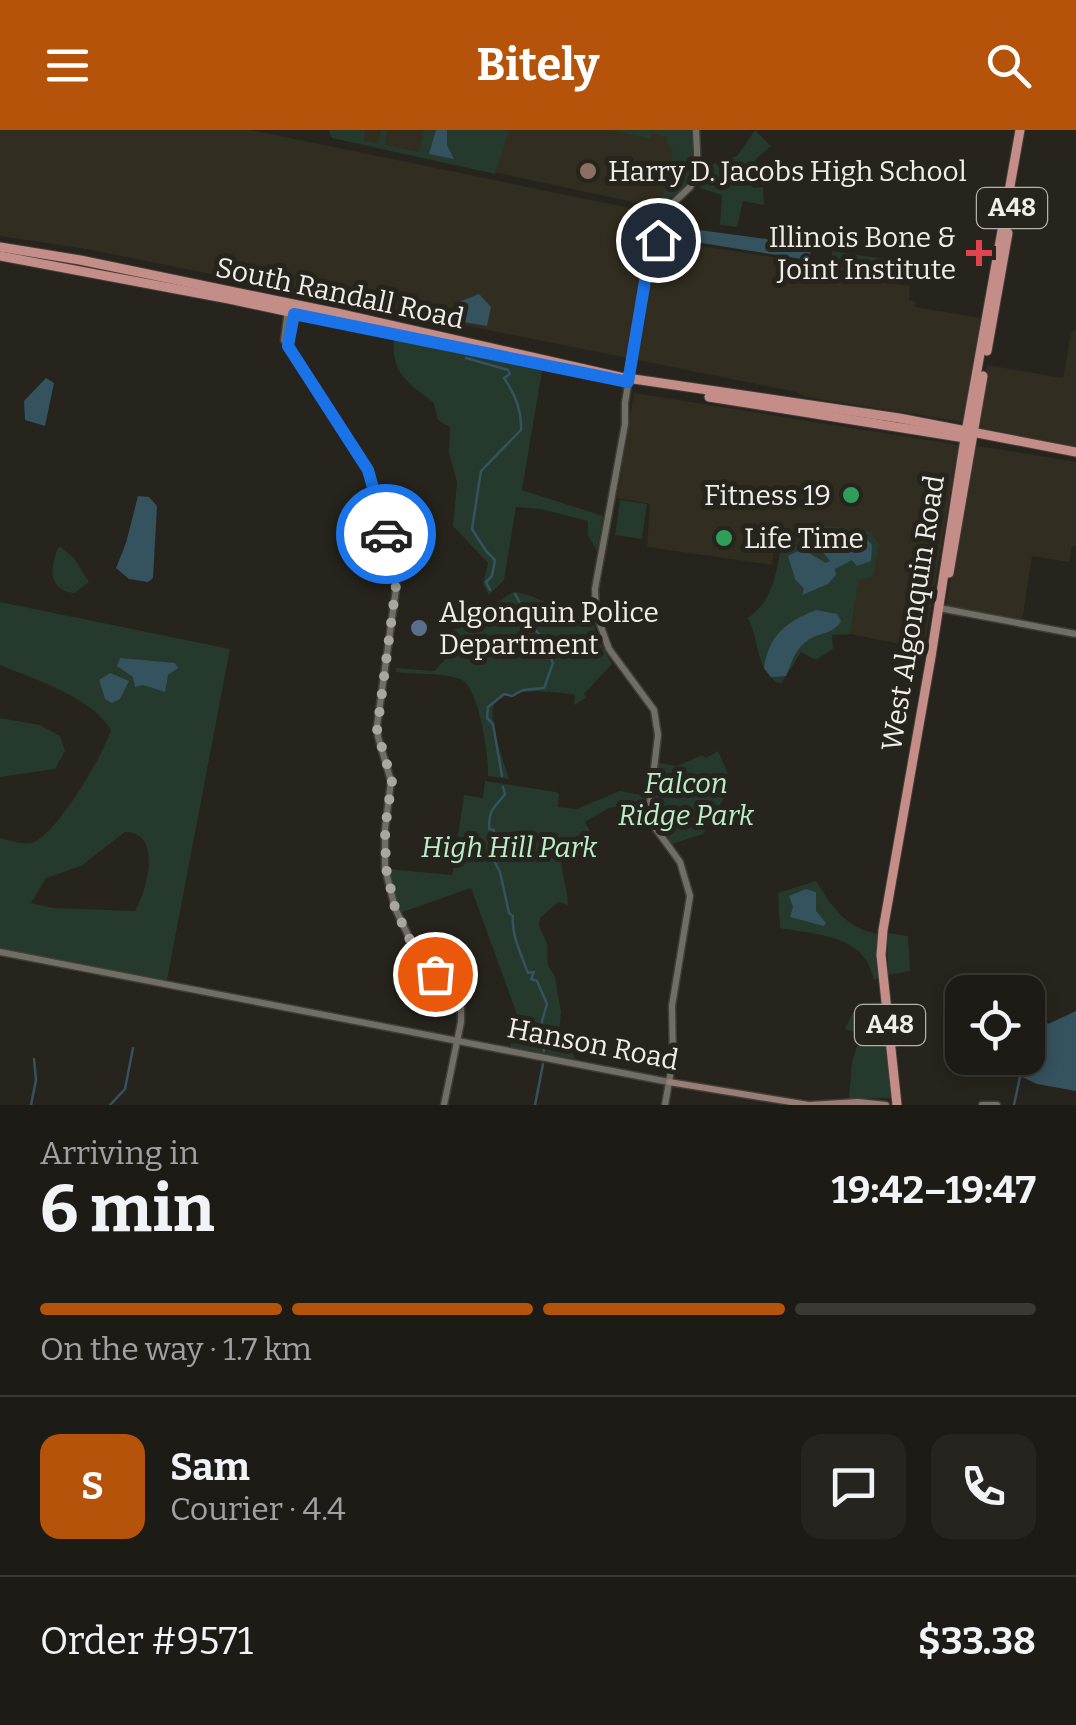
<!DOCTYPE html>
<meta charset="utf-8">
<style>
body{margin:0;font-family:Bitter,serif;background:#25241e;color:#f1f3f6;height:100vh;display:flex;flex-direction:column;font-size:38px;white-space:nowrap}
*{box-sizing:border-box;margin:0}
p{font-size:32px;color:#a0a1a0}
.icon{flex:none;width:55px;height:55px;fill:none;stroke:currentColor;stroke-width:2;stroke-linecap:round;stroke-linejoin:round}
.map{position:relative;height:975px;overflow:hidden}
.panel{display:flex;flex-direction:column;background:#1c1b15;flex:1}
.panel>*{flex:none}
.controls{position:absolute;left:945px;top:845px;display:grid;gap:20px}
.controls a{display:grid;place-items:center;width:100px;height:100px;border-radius:20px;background:#1c1b15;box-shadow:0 5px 15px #0003,0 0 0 2px #3a3934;font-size:50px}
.pin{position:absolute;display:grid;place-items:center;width:85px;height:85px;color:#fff;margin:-42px;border:5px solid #fff;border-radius:50%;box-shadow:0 2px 10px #0007}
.courier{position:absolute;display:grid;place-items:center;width:100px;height:100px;margin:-50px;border:8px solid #1a73e8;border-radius:50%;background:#fff;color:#222;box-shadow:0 2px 12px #0007}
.headline em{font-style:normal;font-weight:700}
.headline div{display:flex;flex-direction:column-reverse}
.headline{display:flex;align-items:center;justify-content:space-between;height:170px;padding:0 40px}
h1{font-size:65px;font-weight:700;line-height:75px}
.bar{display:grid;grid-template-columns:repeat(4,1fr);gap:15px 10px;align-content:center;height:120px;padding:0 40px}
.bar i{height:12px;border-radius:8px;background:#3a3934}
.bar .active{background:#b45309}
.bar p{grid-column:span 4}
.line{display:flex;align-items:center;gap:25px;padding:0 40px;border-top:2px solid #3a3934}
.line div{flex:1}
.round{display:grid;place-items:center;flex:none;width:105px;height:105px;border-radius:20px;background:#25241e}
header{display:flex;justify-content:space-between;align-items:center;height:130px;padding:0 40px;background:#b45309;color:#fff;font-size:45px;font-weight:700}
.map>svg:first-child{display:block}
</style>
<header><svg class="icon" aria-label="menu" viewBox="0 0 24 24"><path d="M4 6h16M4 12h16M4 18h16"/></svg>Bitely<svg class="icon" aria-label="search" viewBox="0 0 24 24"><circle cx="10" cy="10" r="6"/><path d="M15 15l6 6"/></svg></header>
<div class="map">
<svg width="1076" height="975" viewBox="0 0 1076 975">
<rect width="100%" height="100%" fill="#26241c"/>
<g fill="#312d20">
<polygon points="0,0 251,0 654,83 660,100 657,109 824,135 824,144 910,156 909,170 916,172 915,177 981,188 963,292 806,267 796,262 86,119 0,106"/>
<polygon points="329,0 691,0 693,43 686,55 661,78 335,8 330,6"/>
<polygon points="1076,198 1076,317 977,302 987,235 1063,248 1071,203"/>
<polygon points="634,263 959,315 924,519 850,504 859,449 812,418 775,412 772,435 647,417 650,374 617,368"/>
<polygon points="973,315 1076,332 1076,416 1072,416 1069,432 1032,426 1022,492 946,476"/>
</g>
<g fill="#26392d" fill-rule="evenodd">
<polygon points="329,0 365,0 364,10 378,13 381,0 387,0 385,15 419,22 424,0 509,0 495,44 332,8"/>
<path d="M612 0H691C694 30 696 59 664 71L661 66 664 64 673 21 667 13 668 7 652 3 650 9Z"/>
<polygon points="755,0 771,16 756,29 749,42 753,58 763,57 764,75 743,71 737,97 720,95 722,65 700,58 705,37 737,26"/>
<polygon points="832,121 938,137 949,141 949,153 919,149 907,151 831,138"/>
<path d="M394 209 542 241 522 360 603 386 597 421 588 405V391L541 379 516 377 504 450 489 465 483 454 488 433 453 396 457 352 449 323 450 297 438 290 434 273C408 253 391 244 394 209Z"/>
<polygon points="620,370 647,374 642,409 615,405"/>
<path d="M816 394 871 402 879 414 873 447 859 450 850 504 832 505 833 519 816 530 801 522 781 554C755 543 760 511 748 488 773 469 775 448 781 418L785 414 812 417Z"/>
<path d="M59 416 74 428 89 452 74 463C47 461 50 435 59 416Z"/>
<path d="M514 462C542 465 562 487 592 488L596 505 612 534 584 564 586 568 574 575 575 565C558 562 498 555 493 578 490 596 504 632 509 649L488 646C489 627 479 555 460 549 441 542 416 545 396 542V538L434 541 451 524 453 500C478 494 492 474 514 462Z"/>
<path d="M0 472 230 519 167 850 0 818V708C9 710 22 715 31 713 54 709 104 624 111 600 93 568 34 549 0 535ZM125 702C163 702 147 760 135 781L53 778 31 773 46 748 81 736Z"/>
<polygon points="0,588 40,595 60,606 65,621 55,639 0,647"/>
<polygon points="718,621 728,644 718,649 716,657 724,668 703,704 672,714 654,682 658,633 677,636 702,625 706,628"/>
<path d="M485 651 556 662 559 664 558 677 576 679 620 661 645 666V672L609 678 585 692 593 706 588 711 580 705C546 716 569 752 568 775L558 772 540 788 539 796 547 813 548 835 555 847 561 882 559 901 576 929 510 917 519 890 471 758 400 783 389 739 452 745 464 665 483 668Z"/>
<path d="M816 751C832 777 847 799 878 804V849L874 850C865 804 817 805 780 798L778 763Z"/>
<polygon points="889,803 908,806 910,841 888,845 887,805"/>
<polygon points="881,872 890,928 891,968 849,968 852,932 861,904 845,899 858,873"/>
</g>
<g fill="#35525f">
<polygon points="436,0 447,0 447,15 454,29 429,24"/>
<polygon points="692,99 774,110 810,120 811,126 808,130 689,111 688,101"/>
<polygon points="479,164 491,177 487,196 452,190 456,173"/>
<polygon points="46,248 54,253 45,296 25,290 24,271"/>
<polygon points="138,366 149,367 157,376 153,448 148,452 129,449 116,438 126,413"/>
<polygon points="820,399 861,403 872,415 871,431 857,436 852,430 835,439 836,445 828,454 802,465 804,459 795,449 788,426 802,419 826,433 830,431 823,422"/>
<path d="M816 480 837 484 841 491C832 506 820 501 807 511 794 520 792 533 786 546L771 547 764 538C769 505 786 492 816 480Z"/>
<polygon points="120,528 175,533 178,538 168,545 165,562 143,555 135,557 133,547 117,536"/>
<polygon points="110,543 129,551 120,569 112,573 105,569 99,550"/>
<polygon points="806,759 816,762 816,781 826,793 824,796 790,787 793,777 789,766"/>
<polygon points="1033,876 1048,894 1076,881 1076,961 1037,954 1018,945 1015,928 1028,928 1028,877"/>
</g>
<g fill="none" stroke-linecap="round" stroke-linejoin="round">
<g stroke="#35525f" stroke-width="2.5">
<path d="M466 228 508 240 510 244 504 248C514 262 522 281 521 300L481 341 472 399 486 421 495 430 492 446 486 452 490 460"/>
<polyline points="502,646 493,594 487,588 488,577 504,564 512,566 523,560 544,558 553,533 548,523 551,513 544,510 533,497 515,464"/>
<path d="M503 657 505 664C495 678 489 677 489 699L494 700 492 727 500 742 509 783 513 786C511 805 522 826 528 843L534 842 531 849 537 851 547 874 540 898 544 921"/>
<polyline points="31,975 36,950 34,929"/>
<polyline points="110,975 125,959 133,918"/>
<polyline points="535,975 543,934"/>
<polyline points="1014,975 1020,947"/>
</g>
<defs>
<g id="tertiary">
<polyline points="288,180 284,210 369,340 396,440 396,459 377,596 378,607 391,651 385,699 385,738 395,778 418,826 456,864 461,877 461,892 444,975"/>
<polyline points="289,216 295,181"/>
<polyline points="939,478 1076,504"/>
<polyline points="0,822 669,952"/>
<polyline points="665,975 673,929 672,876 690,766 680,732 656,699 649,681 658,605 654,580 609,519 596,483 595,459 625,294 625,273 649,127 660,107 668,78 690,57 698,42 696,0"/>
<polyline points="982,975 997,975"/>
</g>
<polyline id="secondary" points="669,952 809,975 858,972 886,975"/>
<g id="primary">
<polyline points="0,117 80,130 337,183 620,247 899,288 1076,322"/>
<polyline points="0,126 229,169 429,212"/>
<polyline points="987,221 1008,103"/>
<polyline points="709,267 965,308"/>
<polyline points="949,443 983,246"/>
<polyline points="897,975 881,825 883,800 931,527 966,302 1020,0"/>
</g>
</defs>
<use href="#tertiary" stroke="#403e39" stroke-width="9"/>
<use href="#secondary" stroke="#403e39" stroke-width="9"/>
<use href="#primary" stroke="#403e39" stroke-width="11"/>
<use href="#tertiary" stroke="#716e66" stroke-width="6"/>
<use href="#secondary" stroke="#9a7d77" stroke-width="6"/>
<use href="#primary" stroke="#c48d88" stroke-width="9"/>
</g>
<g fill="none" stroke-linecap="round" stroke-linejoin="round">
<polyline stroke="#a9a7a1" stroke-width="10" stroke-dasharray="0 18" points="386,404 396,455 377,601 392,651 385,699 386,738 395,778 407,804 418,826 435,844"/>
<polyline stroke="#1a73e8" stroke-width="12" points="386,404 368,340 288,216 294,184 628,252 649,127 658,110"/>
</g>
<circle fill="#8d6e63" stroke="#26241c" stroke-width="4" cx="588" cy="41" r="10"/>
<path fill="#e0444e" stroke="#26241c" stroke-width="4" d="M974 108h10v10h10v10h-10v10h-10v-10h-10v-10h10z"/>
<g fill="#2e9e5b" stroke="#26241c" stroke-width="4">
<circle cx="851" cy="365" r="10"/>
<circle cx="724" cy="408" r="10"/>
</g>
<circle fill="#5c6f8a" stroke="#26241c" stroke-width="4" cx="419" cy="498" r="10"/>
<g text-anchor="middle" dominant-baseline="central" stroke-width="10" stroke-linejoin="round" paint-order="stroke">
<g fill="#26241c" stroke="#b3b1ac" stroke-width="2.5">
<rect x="977" y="58" width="70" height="40" rx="8"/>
<rect x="855" y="875" width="70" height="40" rx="8"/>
</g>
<g font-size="25" font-weight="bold" fill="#efeee9">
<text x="1012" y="78">A48</text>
<text x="890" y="895">A48</text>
</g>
<g font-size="28" fill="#efeee9" stroke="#26241c" text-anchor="start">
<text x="608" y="41">Harry D. Jacobs High School</text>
<text x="956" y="107" text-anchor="end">Illinois Bone &amp;<tspan x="956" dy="32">Joint Institute</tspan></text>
<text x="831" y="365" text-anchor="end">Fitness 19</text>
<text x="744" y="408">Life Time</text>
<text x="439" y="482">Algonquin Police<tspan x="439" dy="32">Department</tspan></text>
</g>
<g font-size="28" fill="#efeee9" stroke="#26241c">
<text transform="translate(340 163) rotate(12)">South Randall Road</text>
<text transform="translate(913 483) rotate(-81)">West Algonquin Road</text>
<text transform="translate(593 914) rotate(11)">Hanson Road</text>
</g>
<g font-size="28" font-style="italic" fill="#baefcd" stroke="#26241c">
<text x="686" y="653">Falcon<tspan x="686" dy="32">Ridge Park</tspan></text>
<text x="509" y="717">High Hill Park</text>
</g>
</g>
</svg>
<div class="controls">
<a><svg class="icon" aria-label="locate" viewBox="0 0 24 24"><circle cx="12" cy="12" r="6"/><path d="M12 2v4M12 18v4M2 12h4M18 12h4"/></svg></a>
</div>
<div class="pin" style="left:435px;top:844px;background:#ea580c"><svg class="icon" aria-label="bag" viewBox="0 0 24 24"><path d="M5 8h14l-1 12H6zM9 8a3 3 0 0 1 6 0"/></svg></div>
<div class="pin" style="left:658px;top:110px;background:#1f2937"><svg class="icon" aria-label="home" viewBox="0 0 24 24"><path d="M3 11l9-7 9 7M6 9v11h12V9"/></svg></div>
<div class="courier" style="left:386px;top:404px"><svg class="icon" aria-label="car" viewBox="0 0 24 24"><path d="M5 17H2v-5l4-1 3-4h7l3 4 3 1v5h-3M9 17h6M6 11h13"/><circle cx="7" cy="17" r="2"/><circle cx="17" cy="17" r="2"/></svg></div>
</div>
<section class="panel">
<div class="headline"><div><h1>6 min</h1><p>Arriving in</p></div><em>19:42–19:47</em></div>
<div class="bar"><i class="active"></i><i class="active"></i><i class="active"></i><i></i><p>On the way · 1.7 km</p></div>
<div class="line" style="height:180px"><b class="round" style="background:#b45309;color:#fff">S</b><div><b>Sam</b><p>Courier · 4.4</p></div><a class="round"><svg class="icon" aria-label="chat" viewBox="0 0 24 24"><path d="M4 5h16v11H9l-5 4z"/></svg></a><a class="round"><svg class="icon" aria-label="phone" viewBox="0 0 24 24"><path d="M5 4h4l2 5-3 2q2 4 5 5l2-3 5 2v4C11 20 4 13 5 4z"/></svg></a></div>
<div class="line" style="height:130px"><div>Order #9571</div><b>$33.38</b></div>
</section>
